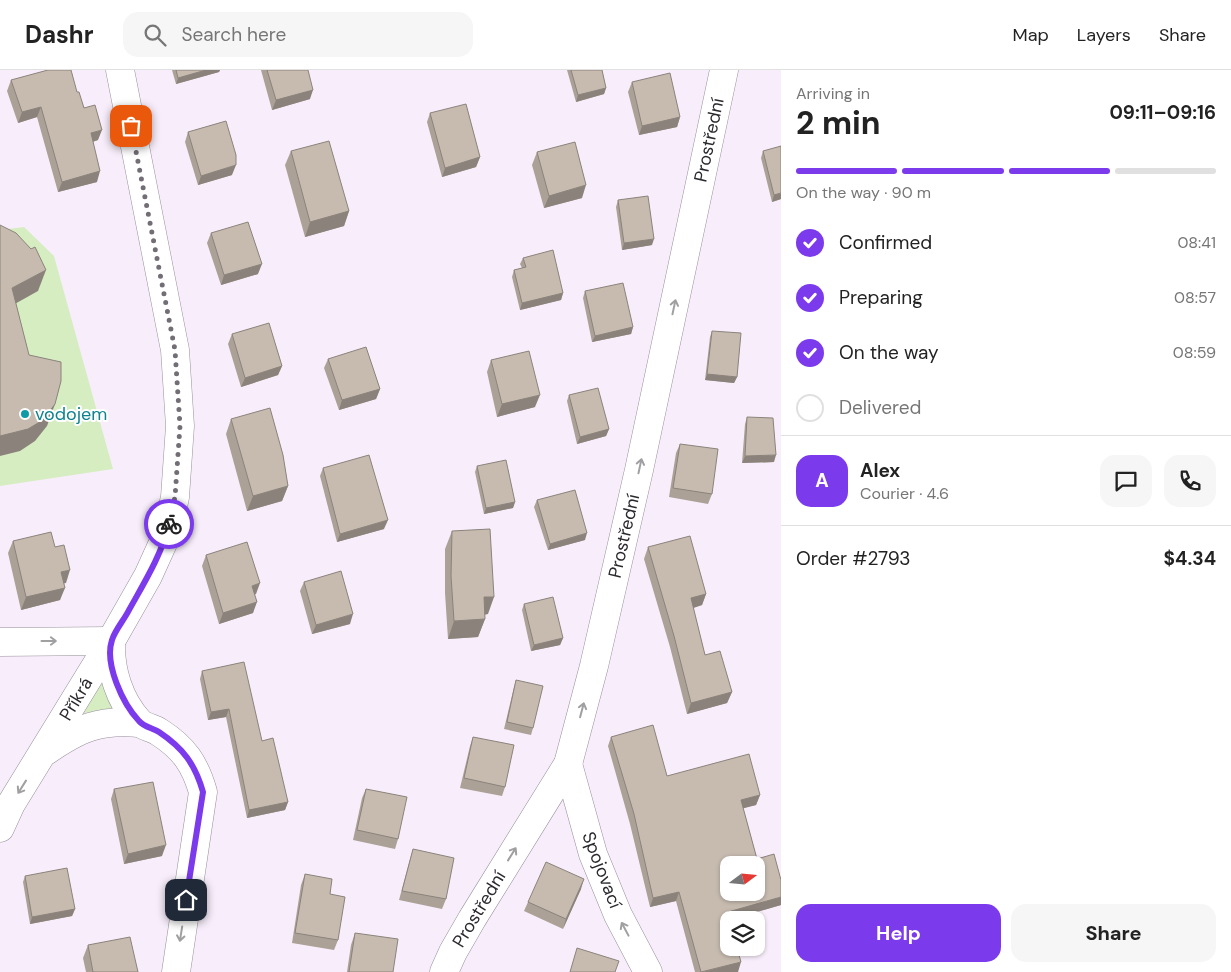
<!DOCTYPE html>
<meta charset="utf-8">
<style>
body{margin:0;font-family:"DM Sans",sans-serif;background:#f6f6f6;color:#222;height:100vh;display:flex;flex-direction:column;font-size:19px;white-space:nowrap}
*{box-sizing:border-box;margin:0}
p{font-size:16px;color:#767676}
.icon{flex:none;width:28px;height:28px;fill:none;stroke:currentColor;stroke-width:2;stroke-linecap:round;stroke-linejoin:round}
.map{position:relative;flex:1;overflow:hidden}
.drawer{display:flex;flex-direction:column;background:#fff;width:450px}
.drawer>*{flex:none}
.needle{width:32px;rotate:74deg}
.fabs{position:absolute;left:720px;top:786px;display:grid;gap:10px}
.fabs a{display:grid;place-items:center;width:45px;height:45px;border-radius:10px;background:#fff;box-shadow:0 1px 4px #0004;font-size:25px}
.pin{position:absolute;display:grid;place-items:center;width:42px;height:42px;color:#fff;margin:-21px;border-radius:10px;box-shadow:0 2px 8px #0006}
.courier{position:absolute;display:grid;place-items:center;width:50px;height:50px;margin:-25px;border:4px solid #7c3aed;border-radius:50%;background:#fff;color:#222;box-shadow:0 1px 6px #0007}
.overview em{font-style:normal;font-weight:700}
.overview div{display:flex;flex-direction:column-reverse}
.overview{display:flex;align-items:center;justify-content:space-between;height:85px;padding:0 15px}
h1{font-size:32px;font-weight:700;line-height:38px}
.bar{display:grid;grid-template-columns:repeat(4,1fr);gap:8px 5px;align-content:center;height:60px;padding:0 15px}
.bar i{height:6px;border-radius:4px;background:#e0e0e0}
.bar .on{background:#7c3aed}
.bar p{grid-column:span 4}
.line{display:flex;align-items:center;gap:12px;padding:0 15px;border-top:1px solid #e0e0e0}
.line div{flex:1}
.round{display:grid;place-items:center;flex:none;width:52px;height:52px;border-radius:15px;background:#f6f6f6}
ol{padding:0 15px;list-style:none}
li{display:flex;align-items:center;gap:15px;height:55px}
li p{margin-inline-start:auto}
li .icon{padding:5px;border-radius:50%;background:#7c3aed;color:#fff;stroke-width:4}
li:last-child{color:#767676}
li i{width:28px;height:28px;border:2px solid #e0e0e0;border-radius:50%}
.primary-button{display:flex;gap:10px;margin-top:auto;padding:10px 15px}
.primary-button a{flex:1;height:58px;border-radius:15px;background:#7c3aed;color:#fff;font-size:20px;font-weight:700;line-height:58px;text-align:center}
.primary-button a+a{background:#f6f6f6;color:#222}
header{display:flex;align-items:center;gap:30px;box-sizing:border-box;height:70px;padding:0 25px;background:#fff;border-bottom:1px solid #e0e0e0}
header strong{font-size:24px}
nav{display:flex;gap:28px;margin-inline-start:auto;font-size:18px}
.search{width:350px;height:45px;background:#f6f6f6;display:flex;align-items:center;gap:12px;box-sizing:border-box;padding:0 18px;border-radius:15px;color:#767676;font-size:19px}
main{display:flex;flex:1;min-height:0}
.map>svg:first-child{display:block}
</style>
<header>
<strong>Dashr</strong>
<div class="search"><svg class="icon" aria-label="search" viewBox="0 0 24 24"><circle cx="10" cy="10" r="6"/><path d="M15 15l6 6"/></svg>Search here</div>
<nav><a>Map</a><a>Layers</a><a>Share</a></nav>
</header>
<main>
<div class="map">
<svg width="781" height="902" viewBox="0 0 781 902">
<rect width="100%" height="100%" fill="#f8eefb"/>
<g fill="#d6edc2">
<polygon points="24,157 54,186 113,399 0,416 0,160"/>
<polygon points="100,607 115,638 79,644"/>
</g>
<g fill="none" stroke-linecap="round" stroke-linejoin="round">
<defs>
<g id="minor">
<path d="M111 571C110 600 119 630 139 652 144 657 153 658 159 662 184 678 195 694 203 722L176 902"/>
<polyline points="0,572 111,571"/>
<path d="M46 681C79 658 100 649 140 653"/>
<polyline points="568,694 593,784 618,845 648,902"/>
<polyline points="0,758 11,734 111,571 148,506 167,464 175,427 180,356 175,280 120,0"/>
<polyline points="444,902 453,882 472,849 568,694 594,596 639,400 724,0"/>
</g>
</defs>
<use href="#minor" stroke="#978f9a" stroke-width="29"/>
<use href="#minor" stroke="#fff" stroke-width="28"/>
</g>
<g fill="#aba197">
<polygon points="172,0 220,0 219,2 176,14"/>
<polygon points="261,0 308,0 310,29 272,40"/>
<polygon points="567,0 602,0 606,18 604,24 576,32"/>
<polygon points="11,10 77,22 98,70 93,72 97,112 58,122 37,47 18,53 7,21"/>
<polygon points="632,12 680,47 677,57 639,65 628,22"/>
<polygon points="430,43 480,87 476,97 442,107 427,52"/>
<polygon points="188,62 232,105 198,115 185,72"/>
<polygon points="291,81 349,141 344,156 305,167 285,95"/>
<polygon points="763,81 781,129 772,132 761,88"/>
<polygon points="537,82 582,128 544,138 532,95"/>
<polygon points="618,130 652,175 622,180 616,137"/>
<polygon points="211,163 258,204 221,215 207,173"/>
<polygon points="523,188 563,223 561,230 520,240 512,207 514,200 522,198 520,194"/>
<polygon points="585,221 633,257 631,264 592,272 583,228"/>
<polygon points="712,261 737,307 734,313 705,310 710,267"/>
<polygon points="232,264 282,296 278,305 241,317 228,274"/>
<polygon points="328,289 380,319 376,329 339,340 324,298"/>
<polygon points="491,290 535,337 497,347 487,302"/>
<polygon points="569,325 609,359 606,366 577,374 567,331"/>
<polygon points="747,347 774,392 742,393 745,354"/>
<polygon points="231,349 288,416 282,431 247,441 226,364"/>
<polygon points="680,374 712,424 708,434 669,427 676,383"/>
<polygon points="477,396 515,432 513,438 484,444 475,402"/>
<polygon points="323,398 384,459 337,472 320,406"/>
<polygon points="537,430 585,470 548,480 534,437"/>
<polygon points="452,461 488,544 484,545 485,549 478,567 448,569 445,523 445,479"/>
<polygon points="13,471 55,477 66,513 64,513 60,530 21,540 8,483"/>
<polygon points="648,477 706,524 702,535 693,538 705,585 732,622 727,633 687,644 670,577 644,489"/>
<polygon points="206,485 256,524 255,524 253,543 219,554 202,496"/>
<polygon points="304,512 350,554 312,564 300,521"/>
<polygon points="524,534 563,568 560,575 531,581 522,540"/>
<polygon points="202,601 262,671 288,732 285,740 247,748 226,647 208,650 200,609"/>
<polygon points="516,610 533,658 531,665 504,659 514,617"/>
<polygon points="473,667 505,717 502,726 460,718 470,676"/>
<polygon points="611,667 667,706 760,725 756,735 743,738 757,789 781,835 730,850 738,902 695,902 676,831 650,837 630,754 608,676"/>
<polygon points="114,719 162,786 124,794 111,729"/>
<polygon points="366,719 398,769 395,779 353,770 362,728"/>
<polygon points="413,779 446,829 442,839 399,830 410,789"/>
<polygon points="305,804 330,824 338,870 334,880 292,873 301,815"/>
<polygon points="25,806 75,839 72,846 30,854 23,812"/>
<polygon points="581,819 563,859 524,841 528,832"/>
<polygon points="355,863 393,902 347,902 351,875"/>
<polygon points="88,875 138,902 86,902 83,888"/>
</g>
<g fill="#8b837b">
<polygon points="206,0 220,0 219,2 176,14 178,8"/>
<polygon points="606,18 604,24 576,32 578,25"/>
<polygon points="313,20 310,29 272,40 276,30"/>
<polygon points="41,37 37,47 18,53 22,42"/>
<polygon points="680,47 677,57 639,65 642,56"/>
<polygon points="102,60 98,70 87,73 91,63"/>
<polygon points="480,87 476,97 442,107 445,98"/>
<polygon points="236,95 232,105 198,115 201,106"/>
<polygon points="100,101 97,112 58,122 62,112"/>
<polygon points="586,115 582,128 544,138 549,126"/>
<polygon points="781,123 781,129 772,132 774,125"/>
<polygon points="349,141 344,156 305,167 310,152"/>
<polygon points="654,169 652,175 622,180 624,173"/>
<polygon points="262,194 258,204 221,215 224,205"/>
<polygon points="46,200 38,221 4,240 12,218"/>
<polygon points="563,223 561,230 520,240 522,233"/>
<polygon points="633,257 631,264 592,272 595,266"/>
<polygon points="282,296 278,305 241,317 245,308"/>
<polygon points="707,304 737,307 734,313 705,310"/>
<polygon points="380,319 376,329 339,340 342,330"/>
<polygon points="540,325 535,337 497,347 502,334"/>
<polygon points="55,334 47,356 35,371 20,381 0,386 0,366"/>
<polygon points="609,359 606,366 577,374 580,367"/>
<polygon points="776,385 774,392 742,393 745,386"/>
<polygon points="288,416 282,431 247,441 253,426"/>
<polygon points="515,432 513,438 484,444 486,438"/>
<polygon points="388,450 384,459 337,472 340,464"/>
<polygon points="587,463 585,470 548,480 550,474"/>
<polygon points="70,500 66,513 56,515 61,502"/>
<polygon points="260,513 256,524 248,527 252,516"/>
<polygon points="65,518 60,530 21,540 26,527"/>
<polygon points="706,524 702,535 687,540 691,528"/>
<polygon points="484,527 494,527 488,544 477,545"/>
<polygon points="257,532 253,543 219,554 223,543"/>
<polygon points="353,544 350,554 312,564 316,555"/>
<polygon points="485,549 478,567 448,569 454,551"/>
<polygon points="563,568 560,575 531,581 534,575"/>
<polygon points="732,622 727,633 687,644 691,633"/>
<polygon points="229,639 226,647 208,650 211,642"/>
<polygon points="760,725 756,735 737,740 741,730"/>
<polygon points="288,732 285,740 247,748 249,740"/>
<polygon points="166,775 162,786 124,794 128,784"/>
<polygon points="584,809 581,819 563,859 566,849"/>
<polygon points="679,822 676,831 650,837 653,828"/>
<polygon points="781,827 781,835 725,851 728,842"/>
<polygon points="75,839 72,846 30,854 32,847"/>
<polygon points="741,892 738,902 703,902"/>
</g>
<g fill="#c7bbb0" stroke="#8b837b" fill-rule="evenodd">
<polygon points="48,0 71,0 77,22 79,22 84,38 95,35 102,60 91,63 100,101 62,112 41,37 22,42 11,10"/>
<polygon points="176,0 206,0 178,8"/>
<polygon points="267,0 308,0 313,20 276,30"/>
<polygon points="571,0 602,0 606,18 578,25"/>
<polygon points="670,3 680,47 642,56 632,12"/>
<polygon points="466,34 480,87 445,98 430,43"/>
<polygon points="226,51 236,85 236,95 201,106 188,62"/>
<polygon points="329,71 349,141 310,152 291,81"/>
<polygon points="575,72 586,115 549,126 537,82"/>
<polygon points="781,76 781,123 774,125 763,81"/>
<polygon points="648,126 654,169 624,173 618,130"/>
<polygon points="248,152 262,194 224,205 211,163"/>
<polygon points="0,155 16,163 31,179 35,177 46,200 12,218 29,285 61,292 61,311 55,334 43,350 28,359 0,366"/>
<polygon points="553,180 563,223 522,233 514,200 526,197 523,188"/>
<polygon points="623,213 633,257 595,266 585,221"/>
<polygon points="269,253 282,296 245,308 232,264"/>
<polygon points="712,261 741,263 737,307 707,304"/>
<polygon points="366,277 380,319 342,330 328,289"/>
<polygon points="529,281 540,325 502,334 491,290"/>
<polygon points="598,318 609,359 580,367 569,325"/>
<polygon points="270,338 283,385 288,416 253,426 231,349"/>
<polygon points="747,347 773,348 776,385 745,386"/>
<polygon points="680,374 718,379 712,424 673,418"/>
<polygon points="369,385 388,450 340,464 323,398"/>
<polygon points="506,390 515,432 486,438 477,396"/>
<polygon points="575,420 587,463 550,474 537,430"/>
<polygon points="490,459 494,527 484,527 485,549 454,551 451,506 452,461"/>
<polygon points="51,462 55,477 64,475 70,500 61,502 65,518 26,527 13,471"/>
<polygon points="690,466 706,524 691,528 705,585 720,581 732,622 691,633 674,566 648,477"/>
<polygon points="247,472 260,513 252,516 257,532 223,543 206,485"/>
<polygon points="341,501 353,544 316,555 304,512"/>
<polygon points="553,527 563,568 534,575 524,534"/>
<polygon points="244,592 262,671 273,668 288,732 249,740 229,639 211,642 202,601"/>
<polygon points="516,610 543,616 533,658 507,652"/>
<path d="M653 655 667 706 749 684 760 725 741 730 757 789 774 784 781 810V827L728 842 730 850H729V878H737L741 892 701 902 679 822 653 828 634 744 611 667ZM729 795H756V822H729Z"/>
<polygon points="473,667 514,675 505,717 464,708"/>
<polygon points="153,712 166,775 128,784 114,719"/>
<polygon points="366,719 407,727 398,769 357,760"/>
<polygon points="413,779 454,788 446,829 402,821"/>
<polygon points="546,792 584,809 566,849 528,832"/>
<polygon points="67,798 75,839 32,847 25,806"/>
<polygon points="305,804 332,809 330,824 345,827 338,870 295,863"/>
<polygon points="355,863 398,869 393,902 349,902"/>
<polygon points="130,867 138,902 93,902 88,875"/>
<polygon points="577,878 619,891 615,902 570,902"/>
</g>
<defs><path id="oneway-shaft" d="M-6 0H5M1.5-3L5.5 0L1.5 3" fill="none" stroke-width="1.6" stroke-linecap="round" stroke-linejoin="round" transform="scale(1.25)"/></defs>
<g stroke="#a09fa1">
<use href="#oneway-shaft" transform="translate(674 237) rotate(-78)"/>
<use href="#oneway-shaft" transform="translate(640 396) rotate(-78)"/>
<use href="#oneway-shaft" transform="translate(49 571)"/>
<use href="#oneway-shaft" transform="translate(582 640) rotate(-75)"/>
<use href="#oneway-shaft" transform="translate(22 717) rotate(122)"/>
<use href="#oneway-shaft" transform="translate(512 784) rotate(-58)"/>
<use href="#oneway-shaft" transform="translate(625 859) rotate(-118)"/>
<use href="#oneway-shaft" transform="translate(181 864) rotate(99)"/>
</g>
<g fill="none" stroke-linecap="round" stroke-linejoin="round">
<polyline stroke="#736e76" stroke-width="5" stroke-dasharray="0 9" points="131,56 175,280 180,356 175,427 169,454"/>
<path stroke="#7c3aed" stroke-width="6" d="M169 454C162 484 144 513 129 540 124 550 115 560 112 570 104 594 123 634 139 651 144 657 153 658 159 662 183 678 195 694 203 722L186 830"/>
</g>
<circle fill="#0f9aa8" stroke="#fff" stroke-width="2" cx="25" cy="344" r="5"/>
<g text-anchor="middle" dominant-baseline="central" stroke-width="4" stroke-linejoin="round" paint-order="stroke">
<g font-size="18" fill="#2c292e" stroke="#fff">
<text transform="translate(709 70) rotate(-78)">Prostřední</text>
<text transform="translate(624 466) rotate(-77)">Prostřední</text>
<text transform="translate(76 629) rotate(-59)">Příkrá</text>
<text transform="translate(602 800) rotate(69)">Spojovací</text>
<text transform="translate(479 839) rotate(-59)">Prostřední</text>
</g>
<g font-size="18" fill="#0d838f" stroke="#fff" text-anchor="start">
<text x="35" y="344">vodojem</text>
</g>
</g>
</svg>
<div class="fabs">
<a><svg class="needle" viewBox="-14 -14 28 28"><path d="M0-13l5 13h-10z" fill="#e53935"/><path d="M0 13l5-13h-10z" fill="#767676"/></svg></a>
<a><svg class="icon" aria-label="layers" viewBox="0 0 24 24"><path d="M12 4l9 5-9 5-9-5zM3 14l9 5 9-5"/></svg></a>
</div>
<div class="pin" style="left:131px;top:56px;background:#ea580c"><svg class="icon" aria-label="bag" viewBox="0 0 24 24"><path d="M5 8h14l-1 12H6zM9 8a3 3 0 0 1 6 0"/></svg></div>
<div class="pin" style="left:186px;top:830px;background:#1f2937"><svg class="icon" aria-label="home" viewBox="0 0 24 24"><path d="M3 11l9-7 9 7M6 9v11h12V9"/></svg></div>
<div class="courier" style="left:169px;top:454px"><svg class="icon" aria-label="bike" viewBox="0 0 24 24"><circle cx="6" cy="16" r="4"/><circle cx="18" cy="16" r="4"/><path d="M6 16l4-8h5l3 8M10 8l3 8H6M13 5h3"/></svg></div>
</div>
<section class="drawer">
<div class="overview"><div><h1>2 min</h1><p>Arriving in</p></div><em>09:11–09:16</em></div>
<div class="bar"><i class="on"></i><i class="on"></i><i class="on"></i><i></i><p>On the way · 90 m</p></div>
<ol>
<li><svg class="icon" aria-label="check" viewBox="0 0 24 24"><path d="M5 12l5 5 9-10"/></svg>Confirmed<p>08:41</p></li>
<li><svg class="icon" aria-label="check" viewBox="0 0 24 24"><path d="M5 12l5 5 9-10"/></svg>Preparing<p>08:57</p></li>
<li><svg class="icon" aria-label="check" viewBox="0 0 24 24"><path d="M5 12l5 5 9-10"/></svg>On the way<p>08:59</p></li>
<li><i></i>Delivered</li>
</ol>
<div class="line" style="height:90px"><b class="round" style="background:#7c3aed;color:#fff">A</b><div><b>Alex</b><p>Courier · 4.6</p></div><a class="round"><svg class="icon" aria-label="chat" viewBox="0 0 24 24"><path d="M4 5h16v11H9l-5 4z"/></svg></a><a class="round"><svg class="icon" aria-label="phone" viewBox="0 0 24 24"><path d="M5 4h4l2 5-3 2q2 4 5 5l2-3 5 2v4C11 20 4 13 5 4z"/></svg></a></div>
<div class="line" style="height:65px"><div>Order #2793</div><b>$4.34</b></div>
<div class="primary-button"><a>Help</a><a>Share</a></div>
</section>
</main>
